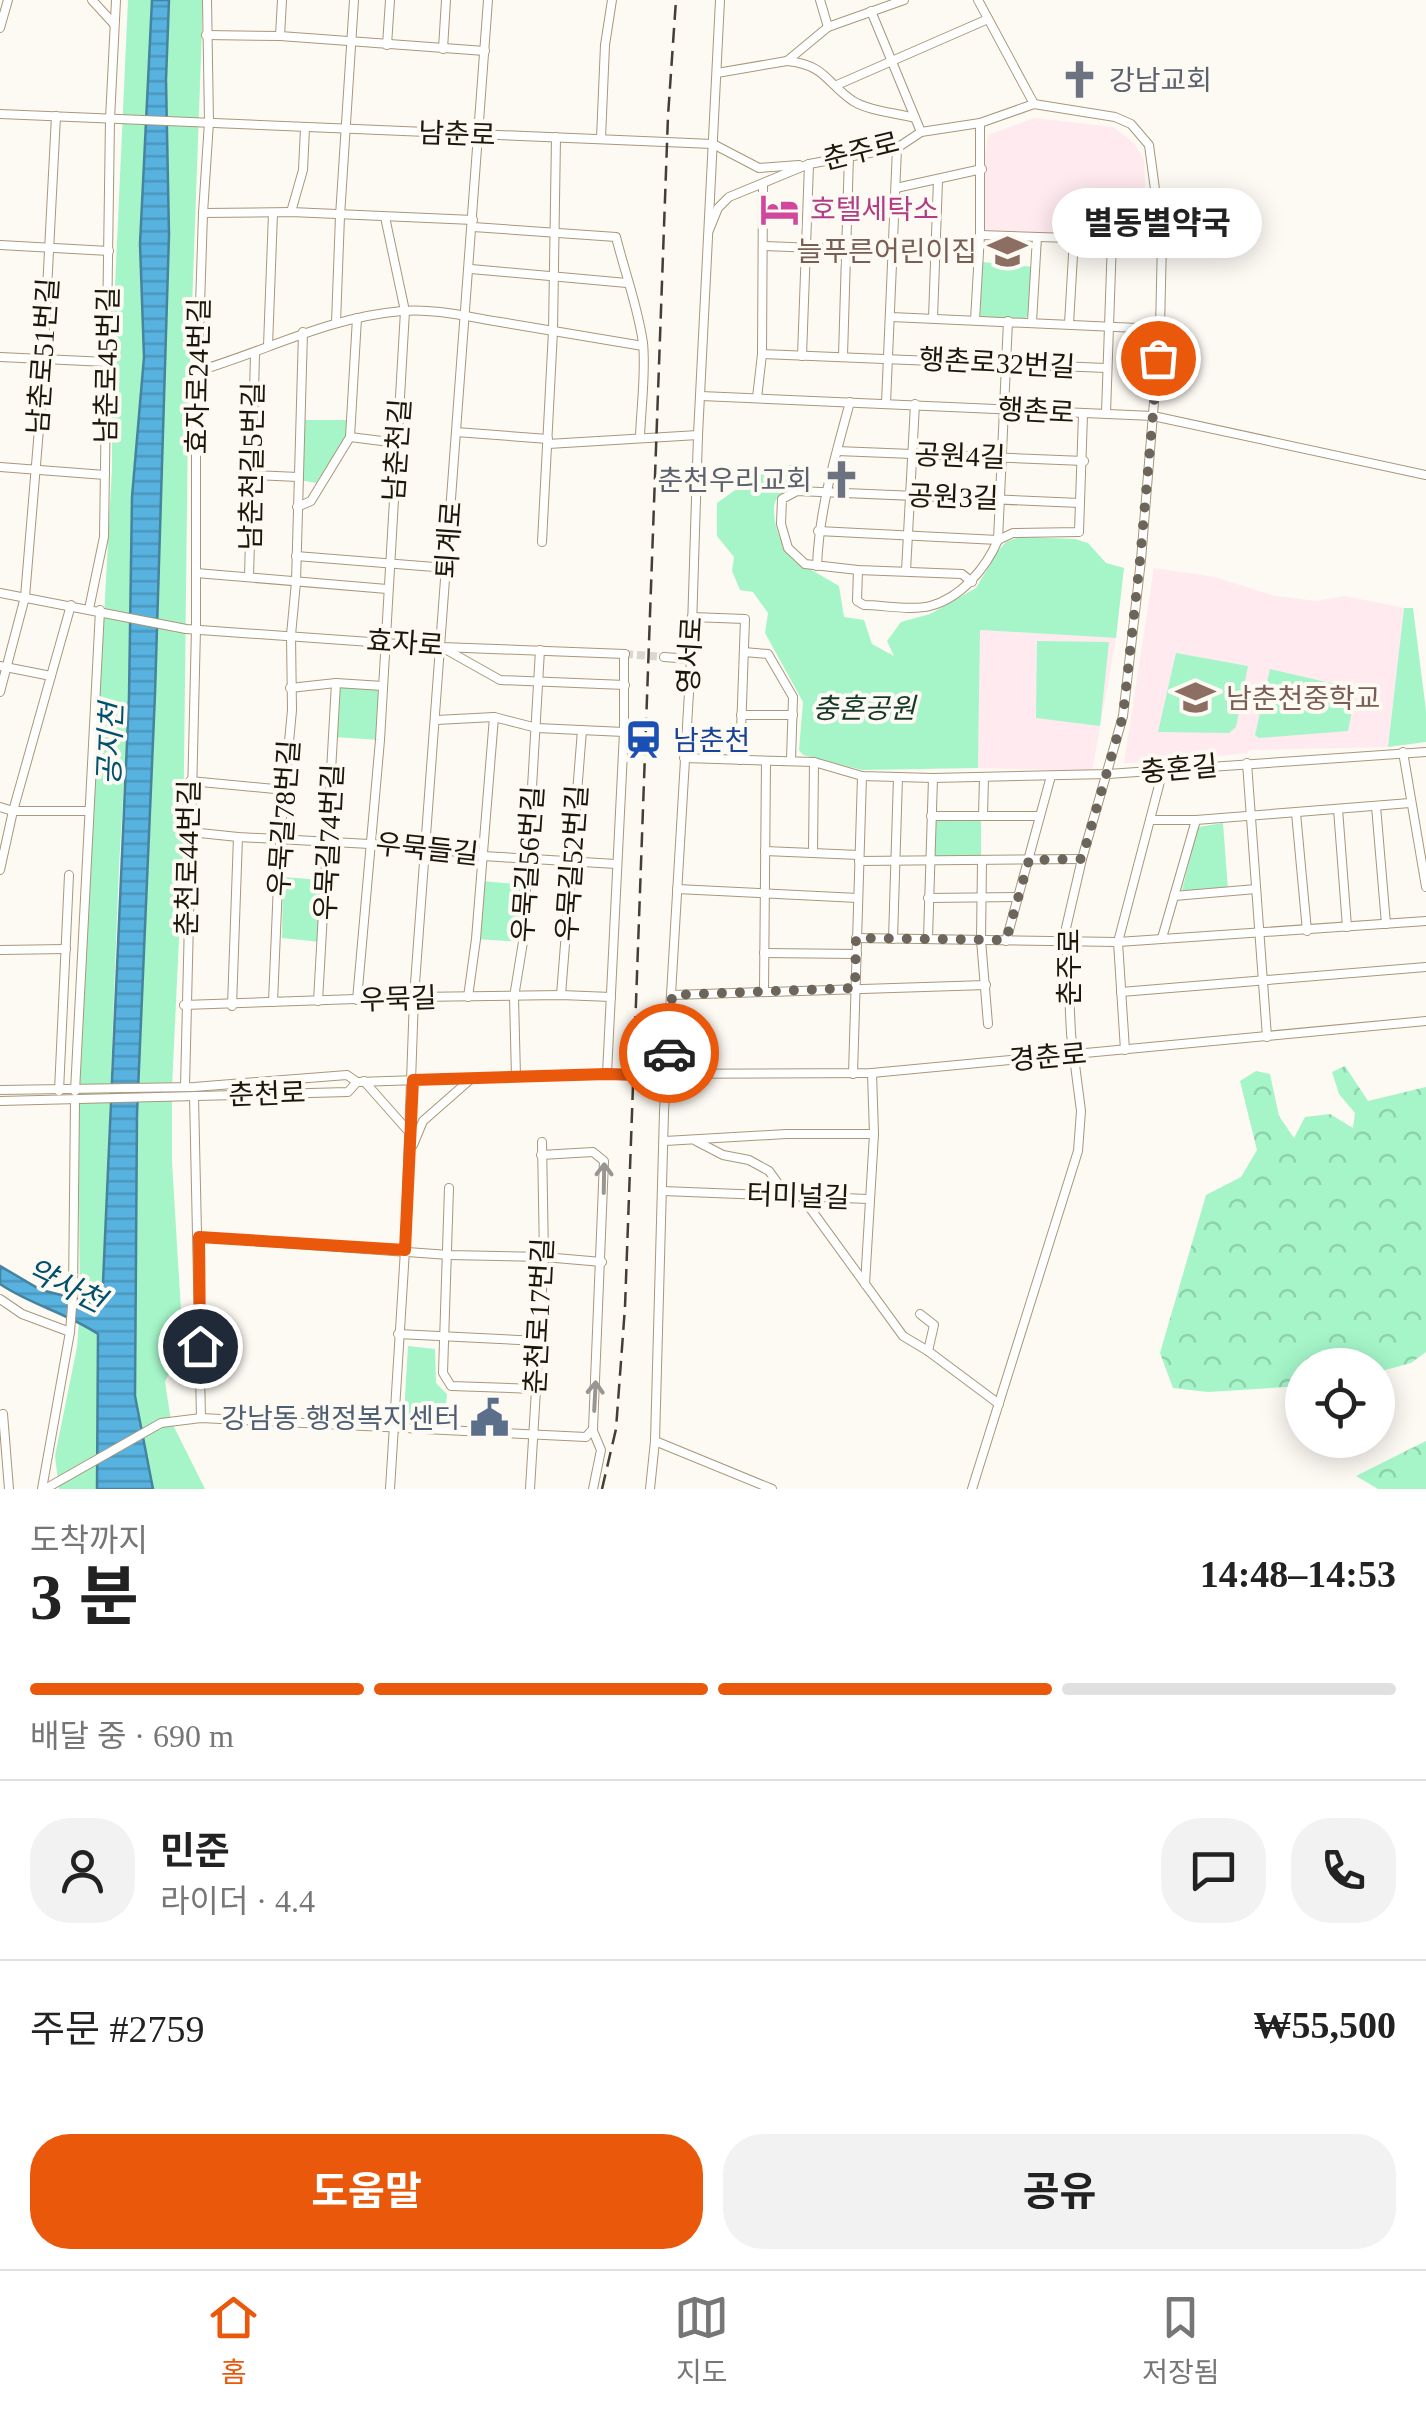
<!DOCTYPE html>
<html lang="ko">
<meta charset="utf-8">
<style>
body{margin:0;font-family:"Times New Roman","Noto Sans KR",serif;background:#f2f2f2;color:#222;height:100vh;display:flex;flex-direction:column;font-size:38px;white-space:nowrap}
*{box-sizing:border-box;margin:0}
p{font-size:32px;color:#767676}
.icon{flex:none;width:55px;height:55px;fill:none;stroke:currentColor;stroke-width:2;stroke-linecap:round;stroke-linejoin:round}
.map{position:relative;height:1489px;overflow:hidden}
.panel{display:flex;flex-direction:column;background:#fff;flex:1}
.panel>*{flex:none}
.buttons{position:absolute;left:1285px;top:1348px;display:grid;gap:20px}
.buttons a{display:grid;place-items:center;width:110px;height:110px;border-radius:50%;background:#fff;box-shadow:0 5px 25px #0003;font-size:50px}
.pin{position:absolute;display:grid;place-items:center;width:85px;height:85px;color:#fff;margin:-42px;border:5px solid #fff;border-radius:50%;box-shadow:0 2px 10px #0007}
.courier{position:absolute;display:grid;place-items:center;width:100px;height:100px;margin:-50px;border:8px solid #ea580c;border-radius:50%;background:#fff;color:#222;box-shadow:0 2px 12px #0007}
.bubble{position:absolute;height:70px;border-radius:35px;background:#fff;box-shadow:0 5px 25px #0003;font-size:32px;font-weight:700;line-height:70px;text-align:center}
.overview em{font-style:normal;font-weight:700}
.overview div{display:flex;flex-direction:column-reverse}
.overview{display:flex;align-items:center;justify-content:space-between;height:170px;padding:0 30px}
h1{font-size:65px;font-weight:700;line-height:75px}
.bar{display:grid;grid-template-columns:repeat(4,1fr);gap:15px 10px;align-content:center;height:120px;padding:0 30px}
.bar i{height:12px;border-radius:8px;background:#e0e0e0}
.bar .active{background:#ea580c}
.bar p{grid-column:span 4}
.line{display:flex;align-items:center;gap:25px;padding:0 30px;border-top:2px solid #e0e0e0}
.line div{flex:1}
.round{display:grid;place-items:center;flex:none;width:105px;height:105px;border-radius:40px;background:#f2f2f2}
.action{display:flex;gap:20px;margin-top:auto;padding:20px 30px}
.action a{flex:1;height:115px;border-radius:40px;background:#ea580c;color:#fff;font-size:40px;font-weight:700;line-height:115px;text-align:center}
.action a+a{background:#f2f2f2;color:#222}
.tabs{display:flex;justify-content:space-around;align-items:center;height:140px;border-top:2px solid #e0e0e0;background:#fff;font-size:28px;color:#767676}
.tabs a{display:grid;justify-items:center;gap:5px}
.tabs .active{color:#ea580c}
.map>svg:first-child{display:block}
</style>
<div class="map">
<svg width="1426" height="1489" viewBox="0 0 1426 1489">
<defs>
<pattern id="forest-crowns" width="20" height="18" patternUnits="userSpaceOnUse" patternTransform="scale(2.5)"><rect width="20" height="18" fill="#a5f5c9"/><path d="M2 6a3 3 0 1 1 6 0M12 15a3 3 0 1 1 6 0" fill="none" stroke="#8ed1ab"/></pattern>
<pattern id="water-rules" width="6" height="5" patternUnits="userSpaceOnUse" patternTransform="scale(2.5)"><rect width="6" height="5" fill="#57b2df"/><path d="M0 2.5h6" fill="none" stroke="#4b98be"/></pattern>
</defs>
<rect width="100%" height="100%" fill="#fdf9f3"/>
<g fill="#ffeaef">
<polygon points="1034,118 1113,127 1134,143 1144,160 1147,237 985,231 984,161 988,135"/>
<polygon points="1154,568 1214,577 1275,596 1317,601 1344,596 1404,608 1388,747 1249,750 1248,753 1162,762 1124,763"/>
<polygon points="980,630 1116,638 1092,771 978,768"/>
</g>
<g fill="#a5f5c9">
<polygon points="128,0 152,0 140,244 144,357 132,497 129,698 119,867 102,1306 80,1301 78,1103 112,468 112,353"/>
<polygon points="169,0 203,0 188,418 183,854 172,1087 172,1162 183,1344 165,1382 171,1421 205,1489 153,1489 135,1396 136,1243 139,1009 155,694 169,235 166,80"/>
<polygon points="982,262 1034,267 1029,315 1024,319 980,317"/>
<polygon points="302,420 348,420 348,434 316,483 300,480"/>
<path d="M795 463 800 464 798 470 802 473 799 485C785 490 773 495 774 512 777 557 805 565 839 586L844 617 864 620 872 644 894 656 887 641 901 622 930 614 976 588 998 551 1006 542 1019 537 1075 539 1088 543 1106 563 1124 568 1116 638 980 630 978 768 862 770 803 755 799 750 803 702 765 633 768 613 753 592 740 590 732 571 734 557 717 536V503L762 471 779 470Z"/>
<polygon points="1404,608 1413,608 1426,711 1426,742 1388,747"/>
<polygon points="1037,641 1109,642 1100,726 1036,718"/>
<polygon points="1176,653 1248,666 1236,727 1229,733 1158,732"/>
<polygon points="1270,669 1356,689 1348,731 1259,738 1255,735"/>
<polygon points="336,683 383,686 380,740 334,737"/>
<polygon points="981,819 981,856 933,856 933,820"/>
<polygon points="1223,823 1228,890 1182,890 1198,827"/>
<polygon points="283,877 322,880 320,942 282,938"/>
<polygon points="481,881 527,885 523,942 476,939"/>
<polygon points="79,1321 98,1334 97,1489 59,1489 55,1456 77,1347"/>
<path d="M408 1346 435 1349 436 1383 447 1394 444 1426C427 1427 415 1429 404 1415Z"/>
</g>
<g fill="url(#forest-crowns)">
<polygon points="1345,1066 1368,1101 1426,1087 1426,1352 1411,1363 1378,1372 1378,1365 1302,1365 1302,1386 1208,1392 1173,1388 1160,1353 1206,1195 1241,1177 1257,1150 1240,1081 1256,1071 1270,1074 1279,1116 1294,1138 1305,1117 1330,1114 1353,1128 1355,1113 1339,1094 1332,1072"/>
<polygon points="1426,1441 1426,1489 1378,1489 1356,1476"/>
</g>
<path fill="url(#water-rules)" stroke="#46839f" stroke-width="2.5" d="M152 0H169L166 80 169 235 155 694 137 1114 135 1396 153 1489H97L98 1334C67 1313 31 1305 0 1284V1266L41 1290 102 1305 129 698 132 497 144 357 140 244Z"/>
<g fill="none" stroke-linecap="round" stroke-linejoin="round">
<polyline stroke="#dbd7d0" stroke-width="8" stroke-dasharray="8 4" stroke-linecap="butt" points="625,654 664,657"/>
<defs>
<g id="minor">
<polyline points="92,0 114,24"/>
<polyline points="820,0 828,27"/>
<polyline points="978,0 1034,104"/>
<polyline points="871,11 921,132"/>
<polyline points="0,28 8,0"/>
<polyline points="206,35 280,36 485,51"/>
<polyline points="280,36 282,0"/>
<polyline points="387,45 390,0"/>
<polyline points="443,49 446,0"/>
<path d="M787 61C826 65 826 83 853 101 869 111 897 113 915 118"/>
<polyline points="717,73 787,61 828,27 904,0"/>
<polyline points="837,85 988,19"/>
<polyline points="0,114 713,144 759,168 799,165"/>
<polyline points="601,138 605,45 612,0"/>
<polyline points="896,188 982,169"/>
<polyline points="291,212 303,170 305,128"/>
<polyline points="203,213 291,212 473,220"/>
<path d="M473 227 616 237C625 273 638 307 643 343 646 373 641 407 640 437"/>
<polyline points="709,230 718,208 729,197 809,164 897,148 921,132 980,123 1034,104 1115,117 1131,124 1149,145 1162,241 1160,329 1141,560 1123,716 1082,859 1066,928 1071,1034 1081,1111 1078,1151 972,1489"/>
<polyline points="980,235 1162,241"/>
<polyline points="0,245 109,251"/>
<polyline points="764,246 894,251"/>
<polyline points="471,269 627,283"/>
<polyline points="891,317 1160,329"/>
<polyline points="933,318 938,180"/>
<polyline points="975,320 980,235 980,123"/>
<polyline points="1032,322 1037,237"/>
<polyline points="336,323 340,216 354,0"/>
<polyline points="1069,324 1074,238"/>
<polyline points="268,346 273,213"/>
<polyline points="762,354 1106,368"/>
<polyline points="802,356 809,164"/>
<polyline points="843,356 849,155"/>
<polyline points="0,357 107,362"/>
<path d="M198 371C266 351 329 317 402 311 433 308 469 317 500 322 548 330 596 338 643 346"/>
<polyline points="701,396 1153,416 1426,475"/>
<polyline points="757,398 762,354 763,184"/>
<polyline points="886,403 897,148"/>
<polyline points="1106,413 1112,240"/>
<polyline points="456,432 548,439"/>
<polyline points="350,437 398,443"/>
<polyline points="548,444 698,435"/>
<polyline points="837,451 1084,461"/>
<polyline points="0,467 105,475"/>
<polyline points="252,475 298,477"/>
<polyline points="297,507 311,501 350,437 357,318"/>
<polyline points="818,531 998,540"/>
<polyline points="998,540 1008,321"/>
<polyline points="542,542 553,331 556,137"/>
<polyline points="296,556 447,568"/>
<path d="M817 566C819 510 835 457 850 402"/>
<path d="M858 570 857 601 864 605C883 605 911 611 930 606 961 598 986 568 998 540L1013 533 1079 532 1083 414"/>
<polyline points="906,571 915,404"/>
<polyline points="196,573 387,589"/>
<polyline points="249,577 255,354"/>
<polyline points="972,582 962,574 858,570 805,564 788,548 781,524 782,499 797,491 1080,503"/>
<polyline points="0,593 186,629 441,647 625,654"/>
<polyline points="89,609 104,537 110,119 116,0"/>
<polyline points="692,617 745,619 740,760"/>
<polyline points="445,649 500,680 625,685"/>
<polyline points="744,652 768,654 793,697 791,760"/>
<polyline points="664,657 691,659"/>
<polyline points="0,666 51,676"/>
<polyline points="290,688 336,683 383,686"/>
<polyline points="0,692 25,597 41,405 56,116"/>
<polyline points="741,715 793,715"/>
<polyline points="436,720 494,717 537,728 624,732"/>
<polyline points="1403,752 1426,887"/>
<polyline points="684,758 814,762 862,776 933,778 1108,774 1426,752"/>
<polyline points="1247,763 1267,1037"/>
<polyline points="190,781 285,790"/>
<polyline points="1376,806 1386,924"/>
<polyline points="0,807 13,811 87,811"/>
<polyline points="1338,809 1347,927"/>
<polyline points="1296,813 1307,931"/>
<polyline points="931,816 1040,816"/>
<polyline points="983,816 984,777"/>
<polyline points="1150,820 1196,820 1410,803"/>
<polyline points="190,832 238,837 425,847 483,856 616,864"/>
<polyline points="765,851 859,855"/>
<polyline points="813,852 814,762"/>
<polyline points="982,860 981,940 988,1024"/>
<polyline points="859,861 1082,859"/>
<polyline points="0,870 13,811 71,605"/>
<polyline points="677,889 858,898"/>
<polyline points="1174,896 1256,889"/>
<polyline points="928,898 1017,897"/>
<polyline points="856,938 1118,942 1426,921"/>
<polyline points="928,938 933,778"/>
<polyline points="1162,938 1196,820"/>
<polyline points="893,939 898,777"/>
<polyline points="1006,941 1051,776"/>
<polyline points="0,950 66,949"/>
<polyline points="764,953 857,954"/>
<polyline points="764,992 766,761"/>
<polyline points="1121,992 1426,967"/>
<polyline points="561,995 582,730"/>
<polyline points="672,995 986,985"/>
<polyline points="468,997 476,939 494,717"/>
<polyline points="357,1000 380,740 405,311 385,217"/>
<polyline points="318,1001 336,683"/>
<polyline points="273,1002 280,837 292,710 291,635 296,582 303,332"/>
<polyline points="184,1005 414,997 561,995 611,997"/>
<polyline points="232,1006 238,837"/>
<polyline points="1125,1050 1118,942 1163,770"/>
<polyline points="607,1074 624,732 624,654"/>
<polyline points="853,1074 862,776"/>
<polyline points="516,1077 514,997 523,942 540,650"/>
<polyline points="364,1081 410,1133"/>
<polyline points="185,1087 196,629 196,429 203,213 209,122 207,0"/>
<polyline points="0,1090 194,1087 347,1075 357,1082 607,1074 872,1073 1426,1021"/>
<polyline points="59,1091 69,875"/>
<polyline points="75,1091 100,610"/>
<polyline points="194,1096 201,1418"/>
<polyline points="0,1101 348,1092 357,1082"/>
<polyline points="665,1141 786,1134 874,1134"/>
<polyline points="696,1141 723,1155 749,1160 769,1171 787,1196"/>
<polyline points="413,1145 423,1121 472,1078"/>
<polyline points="449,1188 443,1373 451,1386 536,1389"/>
<polyline points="663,1191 868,1199"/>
<polyline points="802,1197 903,1336 928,1351 999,1404"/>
<polyline points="199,1237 449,1255 544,1257 602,1262"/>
<polyline points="865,1284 874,1134 872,1073"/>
<polyline points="0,1299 22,1314 70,1332"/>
<polyline points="920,1314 934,1325 928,1351"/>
<polyline points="398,1334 540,1341"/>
<polyline points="3,1414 9,1489"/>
<polyline points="655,1441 772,1489"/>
<polyline points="42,1489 70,1332 73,1294 75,1101"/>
<polyline points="45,1489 161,1423 201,1418 586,1437 593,1429 604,1161 593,1152 541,1155"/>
<polyline points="390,1489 405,1250 414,997 488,0"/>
<polyline points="530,1489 544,1257 542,1142"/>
<polyline points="593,1489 601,1450 593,1431"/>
<polyline points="650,1489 655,1441 664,1112 691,659 698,435 720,0"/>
</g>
</defs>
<use href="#minor" stroke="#a99879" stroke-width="10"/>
<use href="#minor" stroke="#fff" stroke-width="8"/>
<polyline stroke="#453e34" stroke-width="2.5" stroke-dasharray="15 8" stroke-linecap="butt" points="602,1489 616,1429 625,1307 668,116 676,0"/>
</g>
<defs><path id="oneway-shaft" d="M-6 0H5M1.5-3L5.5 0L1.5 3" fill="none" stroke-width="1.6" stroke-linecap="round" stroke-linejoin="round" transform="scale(2.5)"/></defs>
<g stroke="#999691">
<use href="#oneway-shaft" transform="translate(604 1178) rotate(-89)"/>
<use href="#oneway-shaft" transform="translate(595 1396) rotate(-87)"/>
</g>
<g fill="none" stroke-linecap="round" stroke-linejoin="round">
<polyline stroke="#6b655c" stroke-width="10" stroke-dasharray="0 18" points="669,1053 672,995 855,988 856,938 1006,940 1029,860 1082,859 1123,716 1140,560 1158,358"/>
<polyline stroke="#ea580c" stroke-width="12" points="200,1346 199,1237 405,1250 413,1080 607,1074 668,1076 669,1053"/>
</g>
<defs>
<symbol id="church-bare" viewBox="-9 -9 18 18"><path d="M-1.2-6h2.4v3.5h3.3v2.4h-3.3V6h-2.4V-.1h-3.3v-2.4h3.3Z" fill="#6b7280" stroke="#fdf9f3" stroke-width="2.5" paint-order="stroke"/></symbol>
<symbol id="hotel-bare" viewBox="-9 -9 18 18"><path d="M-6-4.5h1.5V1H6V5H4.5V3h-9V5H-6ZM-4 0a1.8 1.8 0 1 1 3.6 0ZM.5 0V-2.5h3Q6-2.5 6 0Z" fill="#d1479c" stroke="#fdf9f3" stroke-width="2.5" paint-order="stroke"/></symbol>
<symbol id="school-bare" viewBox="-9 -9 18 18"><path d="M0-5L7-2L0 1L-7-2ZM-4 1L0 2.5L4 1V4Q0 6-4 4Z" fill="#8d6e63" stroke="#fdf9f3" stroke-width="2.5" paint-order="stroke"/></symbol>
<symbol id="station-bare" viewBox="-9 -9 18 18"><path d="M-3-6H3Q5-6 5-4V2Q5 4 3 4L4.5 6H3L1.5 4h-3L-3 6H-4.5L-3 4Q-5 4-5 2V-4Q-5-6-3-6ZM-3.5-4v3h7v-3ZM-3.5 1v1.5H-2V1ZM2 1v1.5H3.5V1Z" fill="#1a4fb4" stroke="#fdf9f3" stroke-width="2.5" paint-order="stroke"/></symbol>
<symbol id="civic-bare" viewBox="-9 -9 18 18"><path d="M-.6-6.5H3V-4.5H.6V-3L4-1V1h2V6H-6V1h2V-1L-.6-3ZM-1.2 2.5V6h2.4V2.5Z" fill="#5c6f8a" stroke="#fdf9f3" stroke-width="2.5" paint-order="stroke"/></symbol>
</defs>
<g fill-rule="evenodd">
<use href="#church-bare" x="1052" y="52" width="55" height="55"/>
<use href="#hotel-bare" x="752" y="182" width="55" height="55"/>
<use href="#school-bare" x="980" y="224" width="55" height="55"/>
<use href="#church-bare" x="814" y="452" width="55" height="55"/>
<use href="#school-bare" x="1168" y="670" width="55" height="55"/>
<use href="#station-bare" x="616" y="712" width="55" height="55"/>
<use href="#civic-bare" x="462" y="1390" width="55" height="55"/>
</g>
<g text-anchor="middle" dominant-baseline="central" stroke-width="8" stroke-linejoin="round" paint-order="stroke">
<g font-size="28" fill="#5b616d" stroke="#fdf9f3" text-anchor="start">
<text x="1109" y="80">강남교회</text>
<text x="812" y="480" text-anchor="end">춘천우리교회</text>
</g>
<g font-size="28" fill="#1d160a" stroke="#fdf9f3">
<text transform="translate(457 134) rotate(2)">남춘로</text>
<text transform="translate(861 151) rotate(-14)">춘주로</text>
<text transform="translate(43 356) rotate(-86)">남춘로51번길</text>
<text transform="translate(997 363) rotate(3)">행촌로32번길</text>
<text transform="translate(107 365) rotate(-89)">남춘로45번길</text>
<text transform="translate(198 376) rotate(-89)">효자로24번길</text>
<text transform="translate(1036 411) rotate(3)">행촌로</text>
<text transform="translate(397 450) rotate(-86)">남춘천길</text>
<text transform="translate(960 456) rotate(2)">공원4길</text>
<text transform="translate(252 466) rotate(-89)">남춘천길5번길</text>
<text transform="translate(953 497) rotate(2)">공원3길</text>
<text transform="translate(449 540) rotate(-86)">퇴계로</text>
<text transform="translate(405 643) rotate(4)">효자로</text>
<text transform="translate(690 655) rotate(-87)">영서로</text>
<text transform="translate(1179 769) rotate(-5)">충혼길</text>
<text transform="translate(284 818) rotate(-86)">우묵길78번길</text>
<text transform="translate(329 842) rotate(-87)">우묵길74번길</text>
<text transform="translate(427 849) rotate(6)">우묵들길</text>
<text transform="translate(188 858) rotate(-89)">춘천로44번길</text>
<text transform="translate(572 863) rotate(-86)">우묵길52번길</text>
<text transform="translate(528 864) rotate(-86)">우묵길56번길</text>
<text transform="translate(1069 967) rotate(-90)">춘주로</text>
<text transform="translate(398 999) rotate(-2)">우묵길</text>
<text transform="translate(1048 1057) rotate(-5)">경춘로</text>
<text transform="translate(267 1094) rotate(-2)">춘천로</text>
<text transform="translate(798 1196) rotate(2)">터미널길</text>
<text transform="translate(539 1316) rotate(-87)">춘천로17번길</text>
</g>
<g font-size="28" fill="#b23c85" stroke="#fdf9f3" text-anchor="start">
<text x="810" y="209">호텔세탁소</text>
</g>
<g font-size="28" fill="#785e54" stroke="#fdf9f3" text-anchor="end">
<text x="977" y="251">늘푸른어린이집</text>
<text x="1226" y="698" text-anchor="start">남춘천중학교</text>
</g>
<g font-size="28" font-style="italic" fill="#143a27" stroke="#fdf9f3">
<text x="864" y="708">충혼공원</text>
</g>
<g font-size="28" fill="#164399" stroke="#fdf9f3" text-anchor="start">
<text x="673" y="740">남춘천</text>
</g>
<g font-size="28" fill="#4e5e75" stroke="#fdf9f3" text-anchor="end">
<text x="460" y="1418">강남동 행정복지센터</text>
</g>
<g font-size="30" font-style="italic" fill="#00506e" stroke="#fdf9f3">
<text transform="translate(110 744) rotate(-88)">공지천</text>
<text transform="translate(66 1285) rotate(26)">약사천</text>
</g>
</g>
</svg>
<div class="buttons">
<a><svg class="icon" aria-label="locate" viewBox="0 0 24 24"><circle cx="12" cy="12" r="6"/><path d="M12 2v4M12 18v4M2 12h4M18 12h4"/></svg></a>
</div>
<div class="pin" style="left:1158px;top:358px;background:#ea580c"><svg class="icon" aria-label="bag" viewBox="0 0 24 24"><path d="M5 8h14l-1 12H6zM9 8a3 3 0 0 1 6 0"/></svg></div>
<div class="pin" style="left:200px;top:1346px;background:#1f2937"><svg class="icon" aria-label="home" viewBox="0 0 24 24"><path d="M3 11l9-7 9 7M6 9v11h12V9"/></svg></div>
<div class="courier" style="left:669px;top:1053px"><svg class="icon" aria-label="car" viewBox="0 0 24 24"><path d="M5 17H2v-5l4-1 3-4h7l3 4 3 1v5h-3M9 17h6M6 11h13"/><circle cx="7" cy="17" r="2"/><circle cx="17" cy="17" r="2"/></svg></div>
<div class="bubble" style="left:1052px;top:188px;width:210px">별동별약국</div>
</div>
<section class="panel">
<div class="overview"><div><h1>3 분</h1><p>도착까지</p></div><em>14:48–14:53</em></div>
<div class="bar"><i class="active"></i><i class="active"></i><i class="active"></i><i></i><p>배달 중 · 690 m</p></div>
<div class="line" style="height:180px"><a class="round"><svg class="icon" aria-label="person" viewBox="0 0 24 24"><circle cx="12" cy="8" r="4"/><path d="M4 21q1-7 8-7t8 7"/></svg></a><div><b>민준</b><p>라이더 · 4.4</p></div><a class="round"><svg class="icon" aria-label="chat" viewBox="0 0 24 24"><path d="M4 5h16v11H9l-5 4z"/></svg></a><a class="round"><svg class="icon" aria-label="phone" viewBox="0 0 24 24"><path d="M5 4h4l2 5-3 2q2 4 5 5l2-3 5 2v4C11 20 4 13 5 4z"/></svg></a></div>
<div class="line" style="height:130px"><div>주문 #2759</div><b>₩55,500</b></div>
<div class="action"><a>도움말</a><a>공유</a></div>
</section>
<nav class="tabs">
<a class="active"><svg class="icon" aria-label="home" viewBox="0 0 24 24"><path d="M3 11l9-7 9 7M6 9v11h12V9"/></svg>홈</a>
<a><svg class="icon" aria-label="map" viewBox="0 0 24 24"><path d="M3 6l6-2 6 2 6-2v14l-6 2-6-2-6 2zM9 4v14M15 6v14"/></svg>지도</a>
<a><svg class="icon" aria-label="saved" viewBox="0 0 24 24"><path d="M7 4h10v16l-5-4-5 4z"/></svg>저장됨</a>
</nav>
